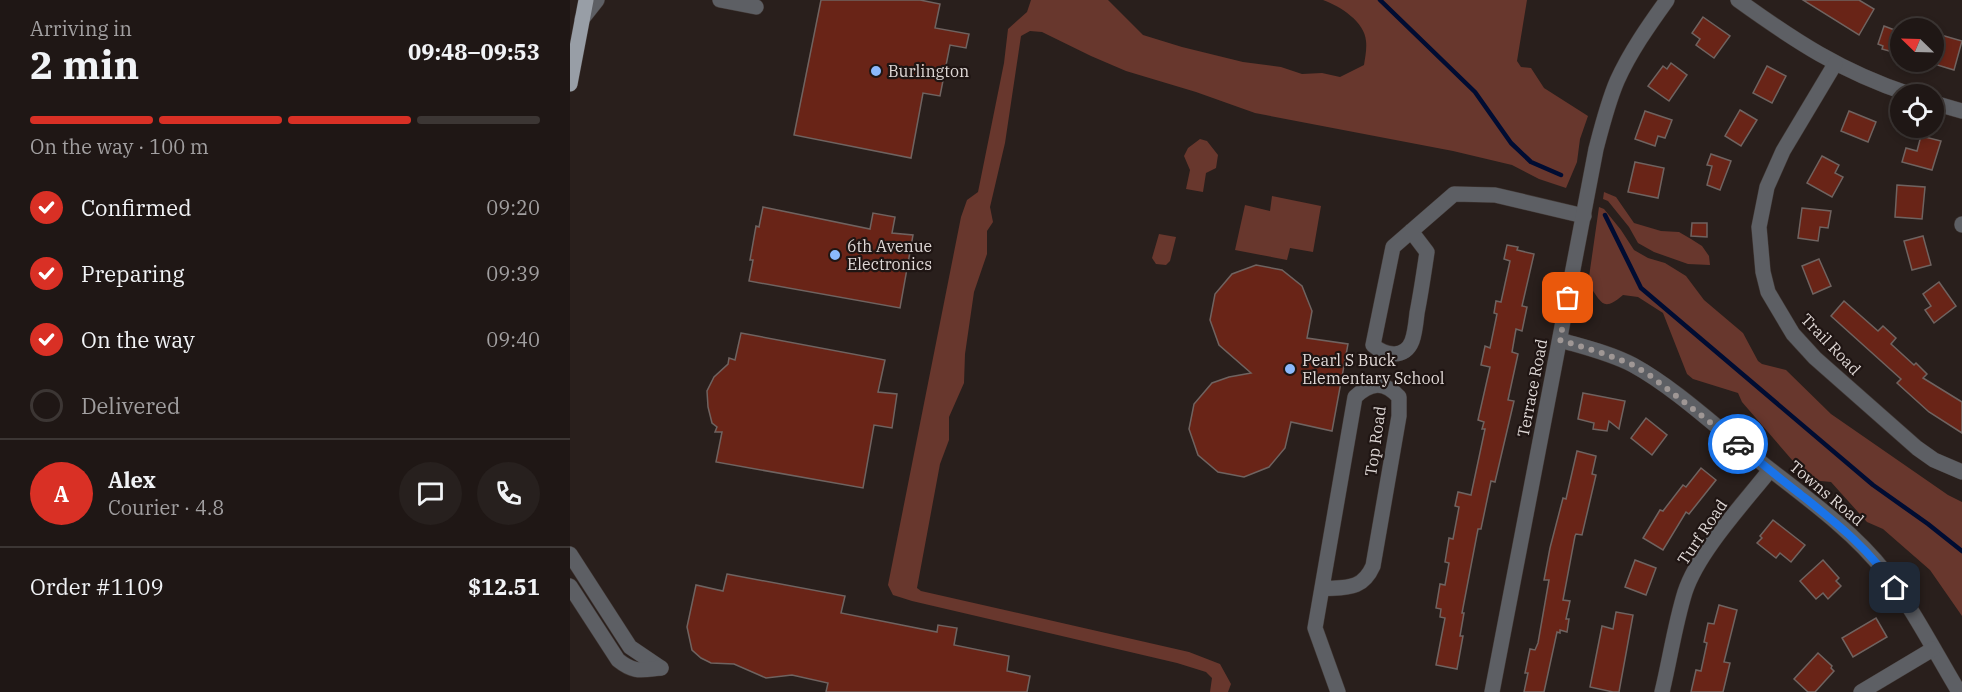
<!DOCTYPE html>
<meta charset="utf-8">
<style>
body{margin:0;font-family:"IBM Plex Serif",serif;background:#27201e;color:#f1f3f6;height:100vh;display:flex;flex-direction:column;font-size:22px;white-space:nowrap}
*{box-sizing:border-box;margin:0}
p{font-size:20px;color:#a19fa0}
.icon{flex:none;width:33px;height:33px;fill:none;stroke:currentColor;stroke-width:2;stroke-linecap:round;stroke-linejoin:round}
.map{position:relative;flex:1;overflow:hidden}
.side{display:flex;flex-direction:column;background:#1f1715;width:570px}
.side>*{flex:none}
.needle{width:39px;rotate:293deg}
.fabs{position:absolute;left:1320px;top:18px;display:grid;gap:12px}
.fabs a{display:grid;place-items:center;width:54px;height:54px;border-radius:50%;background:#1f1715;box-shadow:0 3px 9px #0003,0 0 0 2px #3c3634;font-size:30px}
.pin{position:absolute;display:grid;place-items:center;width:51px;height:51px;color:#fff;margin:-26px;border-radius:12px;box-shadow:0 3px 9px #0006}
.courier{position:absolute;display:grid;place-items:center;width:60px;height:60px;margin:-30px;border:4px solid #1a73e8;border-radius:50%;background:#fff;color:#222;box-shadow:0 2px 8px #0007}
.headline em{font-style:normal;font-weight:800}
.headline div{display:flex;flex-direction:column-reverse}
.headline{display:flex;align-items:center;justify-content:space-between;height:102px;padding:0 30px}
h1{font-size:39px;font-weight:800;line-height:45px}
.bar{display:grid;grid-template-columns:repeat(4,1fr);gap:9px 6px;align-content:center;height:72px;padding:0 30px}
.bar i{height:8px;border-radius:4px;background:#3c3634}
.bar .current{background:#d93025}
.bar p{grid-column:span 4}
.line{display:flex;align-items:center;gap:15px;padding:0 30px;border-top:2px solid #3c3634}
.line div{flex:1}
.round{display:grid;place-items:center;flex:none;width:63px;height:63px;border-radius:32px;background:#27201e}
ol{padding:0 30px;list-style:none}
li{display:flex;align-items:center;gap:18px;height:66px}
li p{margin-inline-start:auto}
li .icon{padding:6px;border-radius:50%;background:#d93025;color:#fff;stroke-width:4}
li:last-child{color:#a19fa0}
li i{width:33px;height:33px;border:3px solid #3c3634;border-radius:50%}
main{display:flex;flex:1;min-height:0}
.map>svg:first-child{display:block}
</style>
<main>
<section class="side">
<div class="headline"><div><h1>2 min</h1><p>Arriving in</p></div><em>09:48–09:53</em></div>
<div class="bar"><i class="current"></i><i class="current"></i><i class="current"></i><i></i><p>On the way · 100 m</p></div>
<ol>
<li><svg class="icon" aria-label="check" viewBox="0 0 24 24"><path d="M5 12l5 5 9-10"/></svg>Confirmed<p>09:20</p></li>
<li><svg class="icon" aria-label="check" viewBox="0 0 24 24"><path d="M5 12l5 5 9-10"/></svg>Preparing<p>09:39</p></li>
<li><svg class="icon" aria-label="check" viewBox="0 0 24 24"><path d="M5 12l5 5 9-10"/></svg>On the way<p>09:40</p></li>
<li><i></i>Delivered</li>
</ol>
<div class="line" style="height:108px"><b class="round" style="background:#d93025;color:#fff">A</b><div><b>Alex</b><p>Courier · 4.8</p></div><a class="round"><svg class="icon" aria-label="chat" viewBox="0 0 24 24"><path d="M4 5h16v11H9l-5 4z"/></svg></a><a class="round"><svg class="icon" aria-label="phone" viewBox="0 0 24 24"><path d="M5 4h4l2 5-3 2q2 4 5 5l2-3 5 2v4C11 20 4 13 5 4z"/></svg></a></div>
<div class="line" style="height:78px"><div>Order #1109</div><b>$12.51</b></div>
</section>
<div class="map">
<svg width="1392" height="692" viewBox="0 0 1392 692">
<rect width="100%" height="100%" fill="#291f1c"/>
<g fill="#68372d">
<path d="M461 0H538L573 35 612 47 673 62 711 67 732 74 752 73 770 77 794 65C795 58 797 49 796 41 795 22 770 6 753 0H957L947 61 951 67 961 68 974 88 1018 116 1010 139 1007 162 996 188 969 179 942 165 883 151 685 113 626 92 556 71 521 56 472 32 460 31 451 36 435 143 420 207 423 222 417 231V254L404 292 395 354 394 383 379 417V440L370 464 347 588 351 591 619 652 650 664 661 684 658 692H640L642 678 636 672 607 663 342 601 323 595 318 585 391 217 397 200 408 192 434 63 438 29 457 12Z"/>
<polygon points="630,139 637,141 648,155 646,168 636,173 633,192 616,189 620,170 614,156 618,148"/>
<polygon points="1034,192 1046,197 1064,223 1091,231 1109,232 1121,239 1132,246 1139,256 1140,265 1118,264 1084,252 1068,243 1059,227 1038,201 1033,199"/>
<polygon points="702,196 751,206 743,252 720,248 717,260 665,250 675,205 700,211"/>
<path d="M1029 207 1034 209 1051 230 1064 250 1078 258 1095 263 1116 276 1134 300 1173 333 1188 361 1192 364 1216 370 1261 414 1378 495 1392 502V616L1360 570 1313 529 1297 522 1261 482 1241 480 1235 475 1172 402 1168 393 1123 379 1117 374 1093 313 1068 297 1053 295C1032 313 1032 302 1018 284Z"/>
<polygon points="589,234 606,237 600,261 596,265 586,264 582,258"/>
</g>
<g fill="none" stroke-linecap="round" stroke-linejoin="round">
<g stroke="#000c32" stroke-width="4.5">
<polyline points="810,0 905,92 941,143 961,162 991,175"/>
<polyline points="1035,215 1071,288 1303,485 1358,524 1392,551"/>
</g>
</g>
<g fill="#692417" stroke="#6f6360" stroke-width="1.5">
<polygon points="251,0 350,0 370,4 365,28 399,34 396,48 380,45 370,96 353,93 341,158 224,135"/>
<polygon points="1233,0 1289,0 1304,9 1289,35"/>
<polygon points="1133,17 1160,36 1144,58 1126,45 1130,39 1122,33"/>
<polygon points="1314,26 1330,32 1330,54 1312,49 1313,46 1308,44"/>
<polygon points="1364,33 1392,41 1384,70 1364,64"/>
<polygon points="1101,63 1117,75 1099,101 1078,86 1093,66 1097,69"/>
<polygon points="1197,66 1216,76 1202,103 1183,93"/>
<polygon points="1170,110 1187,120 1171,146 1155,136"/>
<polygon points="1075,111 1102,120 1095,138 1088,136 1085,146 1065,139"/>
<polygon points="1279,111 1306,122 1298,142 1271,131"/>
<polygon points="1351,136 1371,141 1362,170 1332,162 1336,148 1347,151"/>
<polygon points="1141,154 1161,161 1150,190 1137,185 1142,166 1137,165"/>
<polygon points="1252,156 1269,165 1265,173 1273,177 1262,197 1237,183"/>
<polygon points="1065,162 1094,168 1088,198 1058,192"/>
<polygon points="1327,185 1355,187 1352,219 1325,217"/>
<polygon points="193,207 300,229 303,213 325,217 322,233 343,235 330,308 179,281 183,260 180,260 186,226 189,227"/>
<polygon points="1232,208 1261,211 1258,228 1250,227 1248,241 1228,238"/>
<polygon points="1122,223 1137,223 1137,237 1121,236"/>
<polygon points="1353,236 1361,265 1342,270 1334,241"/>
<polygon points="937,245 948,247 947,250 964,254 952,306 957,307 952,331 946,329 942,352 948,354 938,400 944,401 925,482 921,481 911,529 908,529 892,613 894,613 890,636 893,636 887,669 866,665 875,618 870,617 871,609 866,608 870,584 875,585 879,563 875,562 879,538 883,539 889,507 885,506 888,492 901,495 915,429 912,429 914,422 908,420 920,367 911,365 915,346 920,348 927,314 924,313 926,301 931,302 940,261 934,259"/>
<polygon points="1249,259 1261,286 1243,294 1232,266"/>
<polygon points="686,265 712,270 732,286 742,311 737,338 778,344 762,431 721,422 715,448 699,467 674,477 648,472 628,455 619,429 624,404 642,383 659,377 681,373 649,345 640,320 645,294 662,274"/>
<polygon points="1369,282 1386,306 1364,323 1355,310 1361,306 1353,294"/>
<polygon points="1274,301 1308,331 1313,326 1326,338 1321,344 1344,365 1346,363 1357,374 1353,378 1392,402 1392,433 1359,412 1327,383 1331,379 1261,316"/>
<polygon points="171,333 315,360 308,392 327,394 322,428 304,425 293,488 146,462 152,432 145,432 147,427 142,423 138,407 137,391 144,377 158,364 159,358 165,360"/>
<polygon points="1013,393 1055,401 1049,429 1039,421 1037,431 1023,429 1024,423 1008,419"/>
<polygon points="1076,418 1097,435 1082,455 1061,438"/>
<polygon points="1007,451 1026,456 1022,474 1026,475 1012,535 1006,534 1005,536 993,600 1000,601 996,619 999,619 997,632 990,630 990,633 987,632 974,692 954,692 958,673 955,673 960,649 965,650 968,643 979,580 974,580 980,548 993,498 996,499"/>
<polygon points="1131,468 1146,480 1119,514 1116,512 1093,550 1073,538 1090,510 1093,511 1113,485 1116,487"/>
<polygon points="1203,520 1235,545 1221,562 1210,553 1206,558 1187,543 1192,538 1190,536"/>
<polygon points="1065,560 1086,568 1076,595 1055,587"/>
<polygon points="1253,560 1269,578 1266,581 1271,586 1258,599 1253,593 1246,599 1230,581"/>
<polygon points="157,574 275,596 271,613 367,632 368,625 387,628 384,645 439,656 437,671 460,676 457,692 256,692 258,683 222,675 196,678 164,664 141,663 131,658 122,650 117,627 126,585 153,591"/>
<polygon points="1149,605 1167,610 1154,662 1160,663 1153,692 1121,692 1126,670 1131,671 1137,643 1134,642 1138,623 1144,624"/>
<polygon points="1046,612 1063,615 1049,692 1043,692 1020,687 1032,626 1043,629"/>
<polygon points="1306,618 1317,637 1283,657 1272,638"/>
<polygon points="1248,653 1262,666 1261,668 1264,671 1245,692 1238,692 1224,679"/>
</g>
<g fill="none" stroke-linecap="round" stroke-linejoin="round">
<defs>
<g id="minor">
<polyline points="150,0 186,7"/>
<path d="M1168 0C1225 41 1272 72 1339 94"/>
<polyline points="12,19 27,0"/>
<polyline points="1265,64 1213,151 1197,187 1189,227 1193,272 1198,292 1223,334 1245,358 1347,448 1364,460 1392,472"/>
<polyline points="1364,103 1392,111"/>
<polyline points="1392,224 1392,225"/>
<path d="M841 231 857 252C854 272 851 293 847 313 846 322 845 333 842 341 835 359 815 356 803 345L823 247 884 194 925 195 1014 216"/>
<path d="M990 340C1014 347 1040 353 1063 365 1103 387 1143 424 1179 453 1224 489 1280 527 1315 572 1343 609 1365 652 1389 692"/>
<polyline points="0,554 60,647 91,668"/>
<path d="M0 586 48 660C64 673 71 670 91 668"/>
<path d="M752 589C775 587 792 591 803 566L829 416V397C814 381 801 382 785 397L745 628 768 692"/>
<path d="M922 692 1026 149C1032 126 1038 102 1047 81 1060 52 1079 25 1097 0"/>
<path d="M1092 692C1100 659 1105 624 1115 592 1128 552 1174 503 1200 470"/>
<polyline points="1291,692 1363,649"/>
</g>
<polyline id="major" points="0,84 16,0"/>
</defs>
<use href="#minor" stroke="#423936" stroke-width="16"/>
<use href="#major" stroke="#423936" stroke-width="16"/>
<use href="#minor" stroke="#5d5f64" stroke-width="15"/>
<use href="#major" stroke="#989ea6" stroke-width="15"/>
</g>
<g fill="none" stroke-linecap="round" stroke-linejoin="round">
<polyline stroke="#9f9795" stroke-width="6" stroke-dasharray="0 10.8" points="998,298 990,340 1035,354 1061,364 1078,374 1168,444"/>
<path stroke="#1a73e8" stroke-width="8" d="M1168 444C1189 461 1209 478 1230 494 1265 522 1300 549 1325 588"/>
</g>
<g fill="#8bb9fc" stroke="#1f1513" stroke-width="2">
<circle cx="306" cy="71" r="6"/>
<circle cx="265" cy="255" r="6"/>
<circle cx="720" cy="369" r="6"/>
</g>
<g text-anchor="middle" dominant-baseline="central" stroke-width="4.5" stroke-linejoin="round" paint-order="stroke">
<g font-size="16" fill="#dfd8d6" stroke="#1f1513" text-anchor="start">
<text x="318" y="71">Burlington</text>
<text x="277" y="246">6th Avenue<tspan x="277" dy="18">Electronics</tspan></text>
<text x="732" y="360">Pearl S Buck<tspan x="732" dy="18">Elementary School</tspan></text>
</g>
<g font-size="16" fill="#dfd8d6" stroke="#1f1513">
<text transform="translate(1261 344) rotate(46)">Trail Road</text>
<text transform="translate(962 388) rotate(-79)">Terrace Road</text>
<text transform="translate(805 441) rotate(-82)">Top Road</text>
<text transform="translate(1257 493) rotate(40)">Towns Road</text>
<text transform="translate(1132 532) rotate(-56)">Turf Road</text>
</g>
</g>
</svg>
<div class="fabs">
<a><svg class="needle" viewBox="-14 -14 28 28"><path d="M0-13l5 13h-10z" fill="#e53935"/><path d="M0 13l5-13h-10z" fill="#a19fa0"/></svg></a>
<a><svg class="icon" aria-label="locate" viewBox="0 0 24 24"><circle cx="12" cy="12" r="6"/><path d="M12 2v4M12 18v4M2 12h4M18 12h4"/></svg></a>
</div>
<div class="pin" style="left:998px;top:298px;background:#ea580c"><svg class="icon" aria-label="bag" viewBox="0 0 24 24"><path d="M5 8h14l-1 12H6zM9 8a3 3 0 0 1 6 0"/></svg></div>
<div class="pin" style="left:1325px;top:588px;background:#1f2937"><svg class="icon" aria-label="home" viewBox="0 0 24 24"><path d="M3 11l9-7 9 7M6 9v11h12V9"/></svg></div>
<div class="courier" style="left:1168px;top:444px"><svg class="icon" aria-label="car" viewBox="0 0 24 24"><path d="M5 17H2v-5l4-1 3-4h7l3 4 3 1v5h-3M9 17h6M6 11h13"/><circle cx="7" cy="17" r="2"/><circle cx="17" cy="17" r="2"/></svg></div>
</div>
</main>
